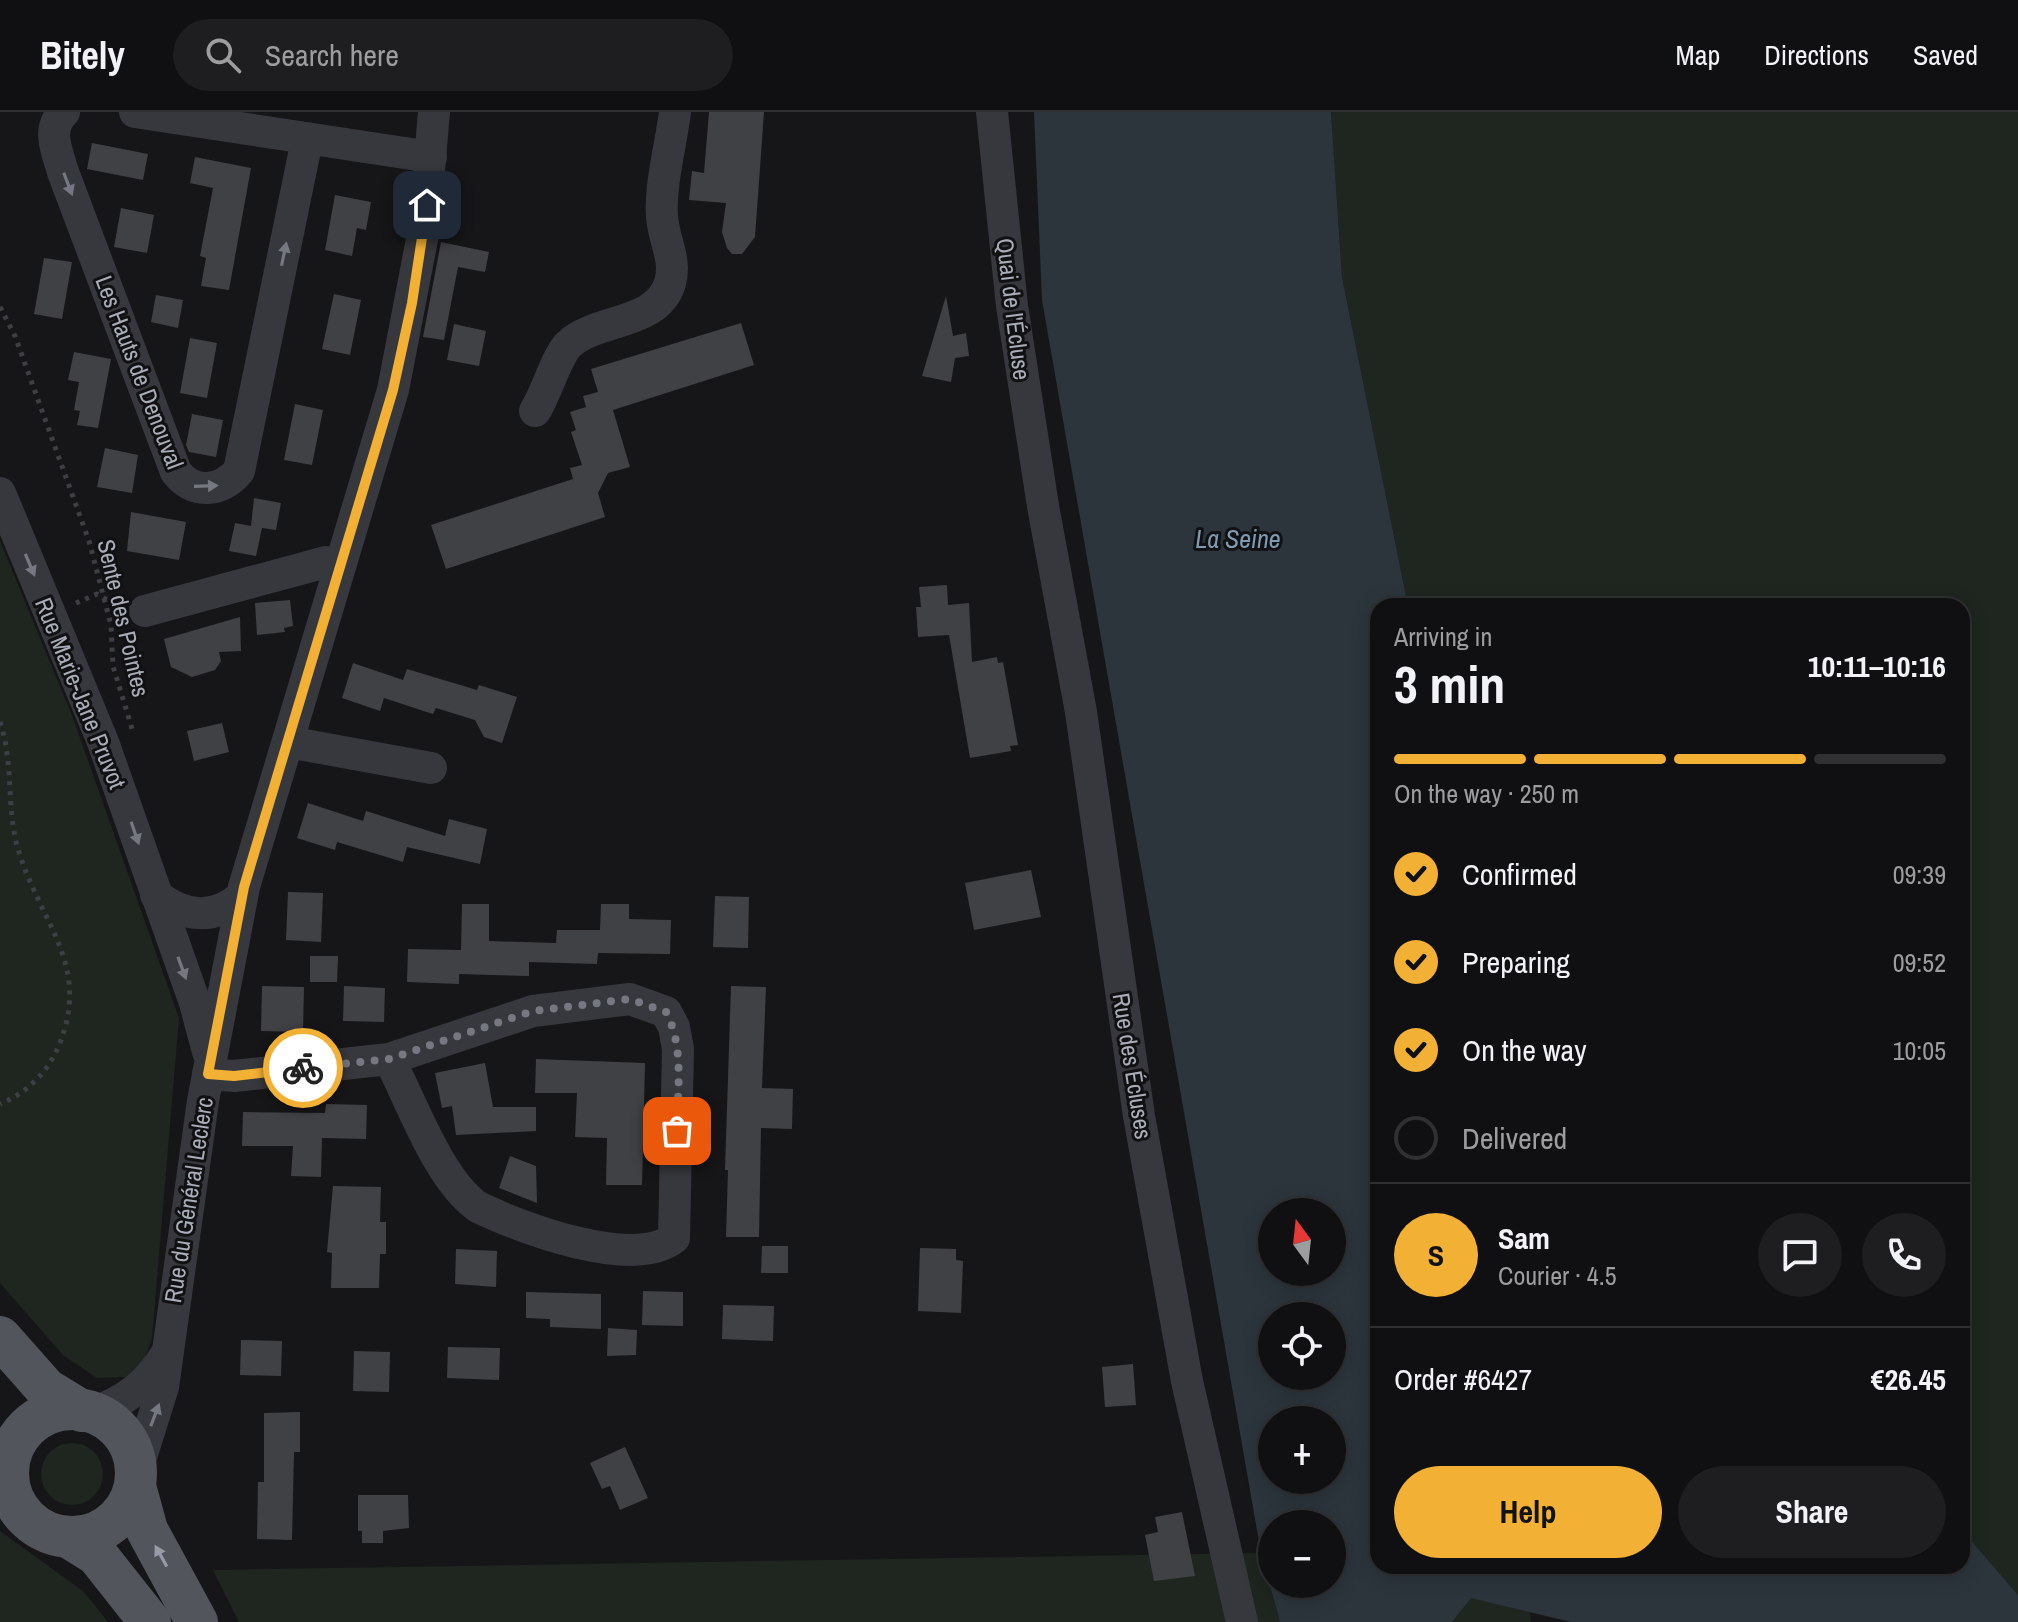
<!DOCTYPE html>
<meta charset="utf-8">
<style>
body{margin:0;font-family:"Archivo Narrow",sans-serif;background:#1e1e20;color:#f1f3f6;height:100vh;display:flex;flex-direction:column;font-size:30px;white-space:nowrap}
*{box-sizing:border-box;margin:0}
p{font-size:26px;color:#9c9d9f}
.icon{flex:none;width:44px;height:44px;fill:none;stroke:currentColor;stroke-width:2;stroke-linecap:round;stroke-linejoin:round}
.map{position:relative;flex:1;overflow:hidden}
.details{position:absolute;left:1370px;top:486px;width:600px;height:976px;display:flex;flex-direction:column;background:#101012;border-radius:24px;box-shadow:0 4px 20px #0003,0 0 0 2px #303032}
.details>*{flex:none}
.needle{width:52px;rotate:345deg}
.fabs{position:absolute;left:1258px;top:1086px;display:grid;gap:16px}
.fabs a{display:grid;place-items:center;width:88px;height:88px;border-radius:50%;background:#101012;box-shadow:0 4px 20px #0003,0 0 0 2px #303032;font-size:40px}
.pin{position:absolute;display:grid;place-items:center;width:68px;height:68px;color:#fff;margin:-34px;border-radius:16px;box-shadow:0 4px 12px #0006}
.courier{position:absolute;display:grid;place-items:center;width:80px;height:80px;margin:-40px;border:6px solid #f2b134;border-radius:50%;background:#fff;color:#222;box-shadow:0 2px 10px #0007}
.overview em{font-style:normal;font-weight:700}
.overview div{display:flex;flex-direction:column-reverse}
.overview{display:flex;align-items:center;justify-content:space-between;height:136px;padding:0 24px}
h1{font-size:52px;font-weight:700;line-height:60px}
.bar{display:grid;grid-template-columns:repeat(4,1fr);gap:12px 8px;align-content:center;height:96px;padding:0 24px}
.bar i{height:10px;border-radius:6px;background:#303032}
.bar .on{background:#f2b134}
.bar p{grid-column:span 4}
.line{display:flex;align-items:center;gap:20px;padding:0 24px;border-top:2px solid #303032}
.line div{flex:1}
.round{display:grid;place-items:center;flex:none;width:84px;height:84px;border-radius:42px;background:#1e1e20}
ol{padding:0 24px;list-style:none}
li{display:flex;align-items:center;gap:24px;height:88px}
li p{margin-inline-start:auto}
li .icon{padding:8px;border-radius:50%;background:#f2b134;color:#111;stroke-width:4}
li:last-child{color:#9c9d9f}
li i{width:44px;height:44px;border:4px solid #303032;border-radius:50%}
.primary-button{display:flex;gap:16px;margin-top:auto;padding:16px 24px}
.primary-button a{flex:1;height:92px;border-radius:48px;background:#f2b134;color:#111;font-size:32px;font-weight:700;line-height:92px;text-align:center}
.primary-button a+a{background:#1e1e20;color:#f1f3f6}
header{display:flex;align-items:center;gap:48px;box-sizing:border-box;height:112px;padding:0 40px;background:#101012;border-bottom:2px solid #303032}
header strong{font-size:38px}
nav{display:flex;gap:44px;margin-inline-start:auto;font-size:28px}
.search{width:560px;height:72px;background:#1e1e20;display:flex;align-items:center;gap:20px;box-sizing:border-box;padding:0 28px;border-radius:44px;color:#9c9d9f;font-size:30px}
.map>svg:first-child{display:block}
</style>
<header>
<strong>Bitely</strong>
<div class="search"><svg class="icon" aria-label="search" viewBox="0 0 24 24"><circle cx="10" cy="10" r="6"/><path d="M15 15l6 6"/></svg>Search here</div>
<nav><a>Map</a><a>Directions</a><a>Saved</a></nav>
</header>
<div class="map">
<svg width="2018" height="1510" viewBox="0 0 2018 1510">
<rect width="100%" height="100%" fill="#161618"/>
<g fill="#1e261f">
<polygon points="1331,0 2018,0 2018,1483 1962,1418 1962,494 1408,494 1342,165"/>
<polygon points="0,429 73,606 179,906 152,1226 144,1249 127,1265 97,1266 63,1243 0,1171"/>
<circle cx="72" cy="1362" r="31"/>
<polygon points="0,1419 83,1479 108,1510 0,1510"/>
<polygon points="1261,1441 1280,1510 239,1510 213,1458"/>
<polygon points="1471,1485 1530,1500 1531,1510 1452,1510"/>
</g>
<path fill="#2c353c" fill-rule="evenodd" d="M1034 0H1331L1342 165 1408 494H1378V1454H1962V1418L2018 1483V1510H1571L1471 1486 1452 1510H1280L1261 1441 1042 188ZM1272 1100H1332V1160H1272ZM1272 1204H1332V1264H1272ZM1272 1308H1332V1368H1272ZM1272 1412H1332V1472H1272Z"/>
<g fill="#404145">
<polygon points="709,0 764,0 755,125 742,142 732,142 727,136 722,120 726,91 689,88 692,59 704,61"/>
<polygon points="92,31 148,42 143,68 87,57"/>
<polygon points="195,45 251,56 229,178 201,174 206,146 200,144 213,76 190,71"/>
<polygon points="335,83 371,90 366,118 357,116 352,144 325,138"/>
<polygon points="121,96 154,103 147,141 114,135"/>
<polygon points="441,130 489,140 485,160 458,155 444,228 423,225"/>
<polygon points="44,146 72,150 62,207 34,202"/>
<polygon points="334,182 361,188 350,243 322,237"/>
<polygon points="156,183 183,188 178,216 151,210"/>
<polygon points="946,184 953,224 966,221 969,244 955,246 951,270 922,264"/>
<polygon points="741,211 754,253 613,298 630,355 608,361 598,381 605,405 446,457 431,413 573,367 570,356 582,353 571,320 576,318 570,300 586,295 583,284 598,280 591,257"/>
<polygon points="454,212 486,219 479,254 447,248"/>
<polygon points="190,226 217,231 207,286 180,281"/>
<polygon points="74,240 111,247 98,316 77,313 80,299 74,298 79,270 68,268"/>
<polygon points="295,292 323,298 312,353 284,348"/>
<polygon points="192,302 223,308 216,345 189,340 186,333"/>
<polygon points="105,336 138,343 132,381 97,375"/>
<polygon points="254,386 281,391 276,418 262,416 256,444 229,439 235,411 251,414"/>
<polygon points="131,400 186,410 179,448 127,439"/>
<polygon points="947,473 948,493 969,491 972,550 997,545 998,551 1003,550 1018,633 1010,634 1011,639 970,646 949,523 918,525 916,495 921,495 919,475"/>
<polygon points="290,488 293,514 284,516 285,520 257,523 255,491"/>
<polygon points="240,505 241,539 219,540 221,549 215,558 192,565 171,555 164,527"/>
<polygon points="353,551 403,568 407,557 477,578 479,573 517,585 502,631 484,625 475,608 436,596 433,602 384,586 380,599 342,586"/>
<polygon points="222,611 229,640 194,649 187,619"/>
<polygon points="308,691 363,709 366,699 445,724 449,707 487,717 480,752 407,735 403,750 337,730 335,738 297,726"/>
<polygon points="1031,758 1041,805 974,818 965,771"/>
<polygon points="288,780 323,781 321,830 286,828"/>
<polygon points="715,784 749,785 748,836 713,835"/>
<polygon points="462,792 489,792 489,829 556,831 557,818 600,818 601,792 629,792 629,807 671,808 670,842 598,841 597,852 529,850 529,864 459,862 459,872 407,870 408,837 461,838"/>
<polygon points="310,844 338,844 337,870 310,870"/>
<polygon points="262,874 304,875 303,920 261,919"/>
<polygon points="344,874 385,876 384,910 343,909"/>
<polygon points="731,874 766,875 762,976 793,977 792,1017 761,1016 759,1125 726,1125 728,1058 725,1058"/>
<polygon points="536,947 645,951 642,1073 606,1073 607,1026 575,1025 577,981 535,981"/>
<polygon points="485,951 493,995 536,995 536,1019 456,1023 452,994 442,996 435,961"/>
<polygon points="326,992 367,993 366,1027 322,1026 321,1065 291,1064 293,1034 242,1034 243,1000 325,1001"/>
<polygon points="510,1044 536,1054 537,1091 499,1076"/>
<polygon points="333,1074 381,1075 380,1110 386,1110 386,1142 380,1142 379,1176 331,1176 332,1141 327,1140"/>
<polygon points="762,1134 788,1134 788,1161 761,1161"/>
<polygon points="920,1136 956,1137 956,1148 963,1149 961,1201 918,1199"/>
<polygon points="456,1137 497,1139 496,1175 455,1172"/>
<polygon points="643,1179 683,1180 683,1214 642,1213"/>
<polygon points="526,1180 601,1182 601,1217 550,1215 550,1207 526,1206"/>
<polygon points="723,1193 774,1194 773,1229 722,1227"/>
<polygon points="608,1216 637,1218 636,1243 607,1244"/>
<polygon points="241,1228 282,1229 281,1264 240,1263"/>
<polygon points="448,1235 500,1236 499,1268 447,1266"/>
<polygon points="354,1239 390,1240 389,1280 353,1279"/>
<polygon points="1133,1252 1136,1293 1105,1295 1102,1255"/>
<polygon points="300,1300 300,1340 294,1340 292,1428 257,1427 258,1370 264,1370 264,1301"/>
<polygon points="625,1335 648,1386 620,1398 610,1374 602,1377 590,1351"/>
<polygon points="358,1383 408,1383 409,1416 383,1419 383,1431 362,1431 362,1419 358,1419"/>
<polygon points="1182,1400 1195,1464 1154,1469 1145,1423 1158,1420 1155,1405"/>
</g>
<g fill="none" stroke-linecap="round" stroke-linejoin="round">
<g stroke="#3d3f44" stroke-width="5" stroke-dasharray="4 6" stroke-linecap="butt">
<polyline points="0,195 15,224 89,429 111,513 113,554 133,620"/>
<polyline points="76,491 97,482 117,494"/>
<path d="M0 610C14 651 6 696 18 737 40 811 92 853 59 933 48 960 27 981 0 992"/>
<polyline points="0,1363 8,1364"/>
</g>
<g stroke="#37383d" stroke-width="32">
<path d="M64 0C46 17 57 39 63 60L176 360C194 383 221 380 239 359L307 28"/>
<polyline points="135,0 431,45"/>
<polyline points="992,0 1012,194 1043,394 1081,600 1139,1004 1187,1269 1242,1510"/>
<path d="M535 299C546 282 556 246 568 233 595 206 657 214 670 171 677 147 663 127 662 104 660 71 671 33 675 0"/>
<polyline points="0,381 103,630 195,891 208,940"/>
<polyline points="145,499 326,450 340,454"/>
<polyline points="288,630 431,656"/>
<path d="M156 783C183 805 214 809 242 784"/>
<path d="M208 962 234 964 389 947 533 899 630 887 666 900 674 915 678 937 674 1126C634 1159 519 1115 478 1095 438 1067 412 990 389 947"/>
<path d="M92 1301C125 1289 146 1274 165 1244"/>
<polyline points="136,1361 163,1275 203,989 244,775 393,278 424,117 434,0"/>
</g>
<g stroke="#53555c" stroke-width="42">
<polyline points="0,1225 46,1277 82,1299"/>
<circle cx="72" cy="1361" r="64"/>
<polyline points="135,1374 147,1418 197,1510"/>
<polyline points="68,1425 97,1443 150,1510"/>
</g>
</g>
<defs><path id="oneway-solid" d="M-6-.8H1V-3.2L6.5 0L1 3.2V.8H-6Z" transform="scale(2)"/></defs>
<g fill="#757881">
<use href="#oneway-solid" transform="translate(68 72) rotate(69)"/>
<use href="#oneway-solid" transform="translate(284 142) rotate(-78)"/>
<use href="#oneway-solid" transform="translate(206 374) rotate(-2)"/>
<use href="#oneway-solid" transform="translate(30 453) rotate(67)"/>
<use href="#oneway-solid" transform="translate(135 721) rotate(71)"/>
<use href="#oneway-solid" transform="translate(182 856) rotate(70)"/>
<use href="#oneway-solid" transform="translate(155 1303) rotate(-69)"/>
</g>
<use fill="#979ba6" href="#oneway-solid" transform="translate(161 1444) rotate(-119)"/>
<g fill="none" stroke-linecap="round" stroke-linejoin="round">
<path stroke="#757880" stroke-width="8" stroke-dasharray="0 14.4" d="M303 956 389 947 533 899 630 887 666 900C685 936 677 980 677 1019"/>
<polyline stroke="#f2b134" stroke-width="10" points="303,956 234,964 208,962 244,775 393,278 412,191 427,93"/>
</g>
<g text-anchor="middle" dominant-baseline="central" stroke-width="6" stroke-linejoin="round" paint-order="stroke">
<g font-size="24" fill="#a8adb8" stroke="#111113">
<text transform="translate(1014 197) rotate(83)">Quai de l'Écluse</text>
<text transform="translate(140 260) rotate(69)">Les Hauts de Denouval</text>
<text transform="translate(124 506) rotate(77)">Sente des Pointes</text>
<text transform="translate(81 581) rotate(68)">Rue Marie-Jane Pruvot</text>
<text transform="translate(1133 954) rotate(81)">Rue des Écluses</text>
<text transform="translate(188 1088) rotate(-81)">Rue du Général Leclerc</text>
</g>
<g font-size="26" font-style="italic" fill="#7f9bb3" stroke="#111113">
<text x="1238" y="426">La Seine</text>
</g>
</g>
</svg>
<div class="fabs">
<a><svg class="needle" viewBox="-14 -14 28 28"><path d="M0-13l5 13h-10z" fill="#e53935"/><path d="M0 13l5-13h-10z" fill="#9c9d9f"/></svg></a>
<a><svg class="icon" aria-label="locate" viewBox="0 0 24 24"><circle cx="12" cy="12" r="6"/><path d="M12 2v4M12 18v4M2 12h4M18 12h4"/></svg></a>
<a>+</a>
<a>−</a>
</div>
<div class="pin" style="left:677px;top:1019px;background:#ea580c"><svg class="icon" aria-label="bag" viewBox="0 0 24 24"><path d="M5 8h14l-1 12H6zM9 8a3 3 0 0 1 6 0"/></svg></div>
<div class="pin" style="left:427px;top:93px;background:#1f2937"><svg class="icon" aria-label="home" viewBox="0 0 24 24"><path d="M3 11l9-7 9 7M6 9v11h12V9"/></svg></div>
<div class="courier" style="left:303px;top:956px"><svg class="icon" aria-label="bike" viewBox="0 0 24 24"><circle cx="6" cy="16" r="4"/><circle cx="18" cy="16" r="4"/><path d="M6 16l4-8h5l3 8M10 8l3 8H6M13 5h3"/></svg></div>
<section class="details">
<div class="overview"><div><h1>3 min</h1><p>Arriving in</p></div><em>10:11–10:16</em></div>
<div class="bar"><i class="on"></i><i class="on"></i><i class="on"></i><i></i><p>On the way · 250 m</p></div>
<ol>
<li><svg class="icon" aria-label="check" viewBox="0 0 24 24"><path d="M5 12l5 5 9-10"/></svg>Confirmed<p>09:39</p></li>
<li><svg class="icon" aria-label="check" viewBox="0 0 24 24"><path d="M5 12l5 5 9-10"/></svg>Preparing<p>09:52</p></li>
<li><svg class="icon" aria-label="check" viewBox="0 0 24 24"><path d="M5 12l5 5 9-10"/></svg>On the way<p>10:05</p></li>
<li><i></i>Delivered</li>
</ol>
<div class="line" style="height:144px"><b class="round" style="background:#f2b134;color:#111">S</b><div><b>Sam</b><p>Courier · 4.5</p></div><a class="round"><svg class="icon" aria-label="chat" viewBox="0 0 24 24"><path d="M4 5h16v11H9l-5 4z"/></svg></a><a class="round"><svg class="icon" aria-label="phone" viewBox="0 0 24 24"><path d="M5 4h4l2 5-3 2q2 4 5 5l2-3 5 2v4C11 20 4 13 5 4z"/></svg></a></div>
<div class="line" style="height:104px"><div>Order #6427</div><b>€26.45</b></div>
<div class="primary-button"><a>Help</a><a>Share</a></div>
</section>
</div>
